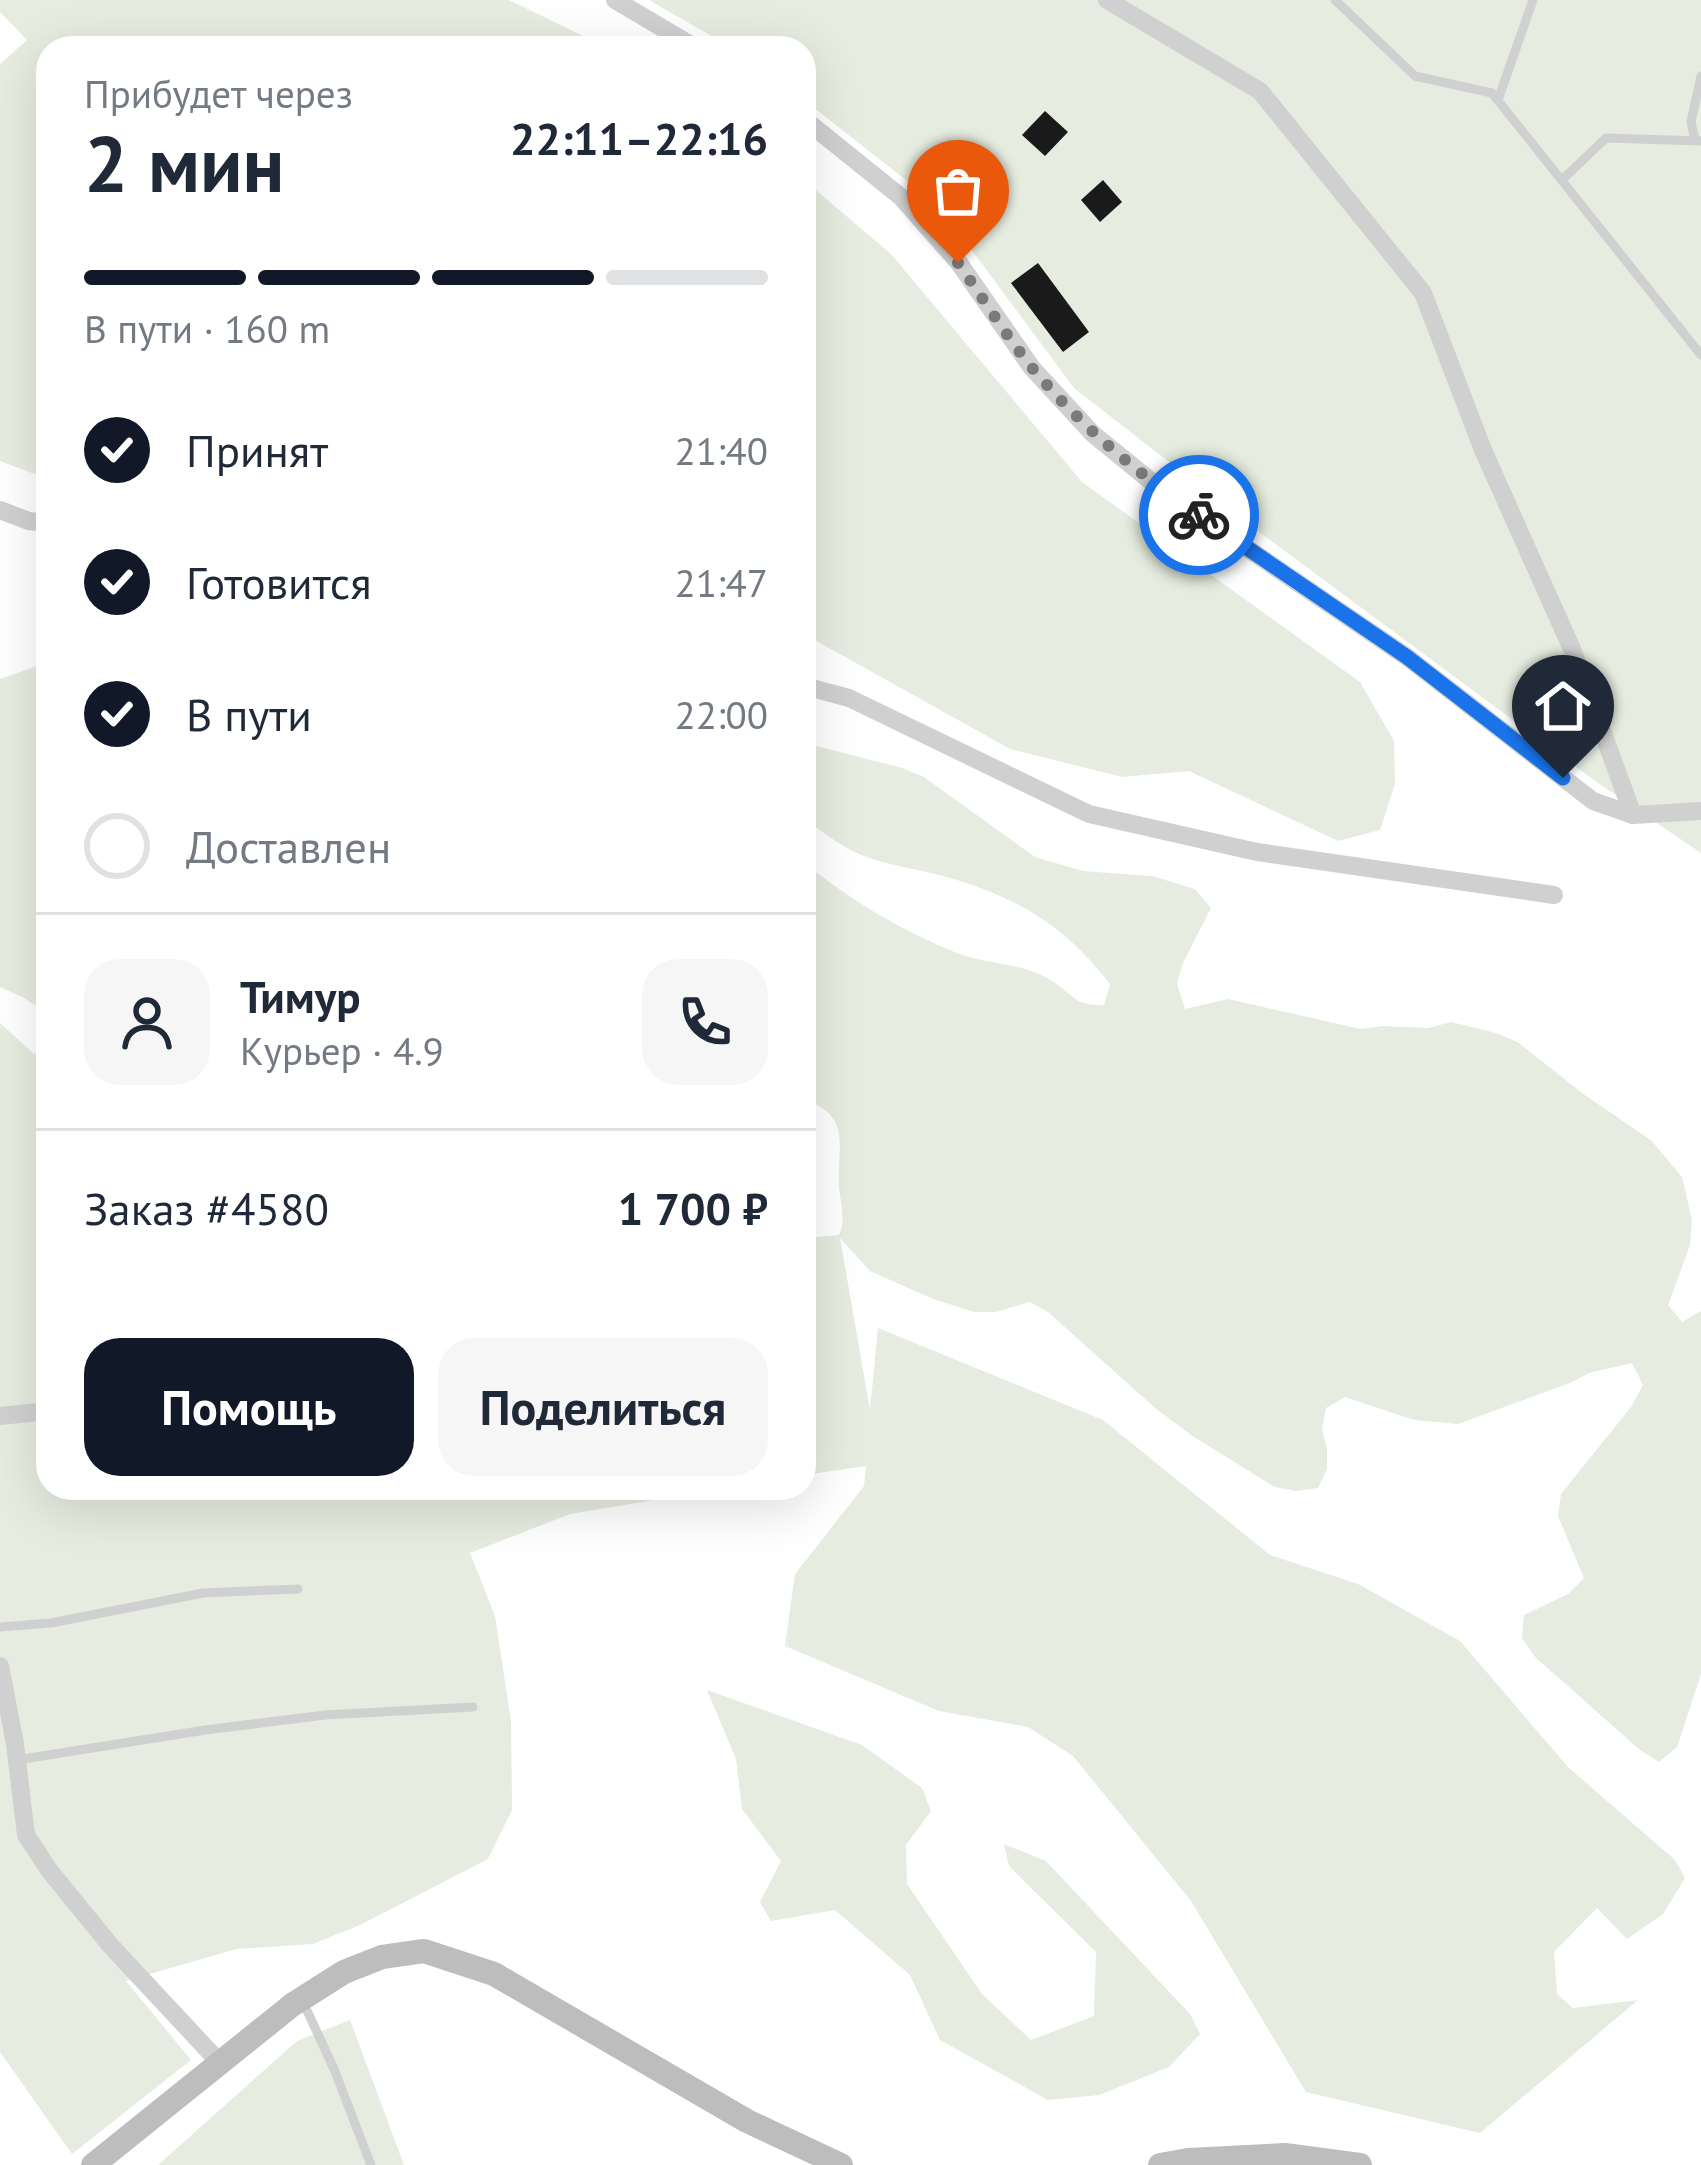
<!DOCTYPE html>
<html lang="ru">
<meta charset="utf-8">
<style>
body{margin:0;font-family:"PT Sans",sans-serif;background:#f6f6f7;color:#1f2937;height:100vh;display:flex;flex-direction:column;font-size:45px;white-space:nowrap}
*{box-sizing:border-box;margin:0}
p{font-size:39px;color:#747a83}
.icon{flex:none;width:66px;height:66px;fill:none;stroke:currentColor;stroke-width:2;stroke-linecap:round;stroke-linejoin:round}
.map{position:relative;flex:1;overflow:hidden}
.details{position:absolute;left:36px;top:36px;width:780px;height:1464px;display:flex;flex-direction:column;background:#fff;border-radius:36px;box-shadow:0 12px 48px #0002}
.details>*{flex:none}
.pin{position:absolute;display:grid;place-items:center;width:102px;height:102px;color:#fff;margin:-123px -51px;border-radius:50% 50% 50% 0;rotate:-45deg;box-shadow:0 0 12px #0007}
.pin .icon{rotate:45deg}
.courier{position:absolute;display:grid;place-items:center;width:120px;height:120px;margin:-60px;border:9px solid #1a73e8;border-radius:50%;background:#fff;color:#222;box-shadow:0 3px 15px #0007}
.overview em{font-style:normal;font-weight:600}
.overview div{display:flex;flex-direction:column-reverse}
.overview{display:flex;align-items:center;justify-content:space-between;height:204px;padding:0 48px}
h1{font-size:78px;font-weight:600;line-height:90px}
.bar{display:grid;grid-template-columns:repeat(4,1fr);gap:18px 12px;align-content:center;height:144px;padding:0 48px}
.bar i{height:15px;border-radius:9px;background:#e0e1e3}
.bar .current{background:#111827}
.bar p{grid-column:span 4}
.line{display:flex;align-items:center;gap:30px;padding:0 48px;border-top:3px solid #e0e1e3}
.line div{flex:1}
.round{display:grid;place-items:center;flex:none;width:126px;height:126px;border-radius:36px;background:#f6f6f7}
ol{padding:0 48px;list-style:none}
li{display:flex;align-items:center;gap:36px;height:132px}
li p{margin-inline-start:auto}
li .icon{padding:12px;border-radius:50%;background:#111827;color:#fff;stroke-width:4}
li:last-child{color:#747a83}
li i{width:66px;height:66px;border:6px solid #e0e1e3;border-radius:50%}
.primary-button{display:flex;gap:24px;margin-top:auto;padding:24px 48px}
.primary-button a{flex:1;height:138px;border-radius:36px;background:#111827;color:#fff;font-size:48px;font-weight:600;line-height:138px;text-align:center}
.primary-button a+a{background:#f6f6f7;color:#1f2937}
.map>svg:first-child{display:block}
</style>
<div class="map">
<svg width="1701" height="2165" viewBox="0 0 1701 2165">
<rect width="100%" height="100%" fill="#fff"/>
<g fill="#e6ecdf">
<polygon points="0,0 509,0 608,48 48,48 48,479 0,461 0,64 27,40 0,12"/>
<polygon points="649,0 1701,0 1701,853 1595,781 1247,523 1074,388 939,206 804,100 804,48 732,48"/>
<polygon points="804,180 891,254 1082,482 1360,682 1394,741 1395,784 1380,830 1338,841 1189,771 1122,777 1010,749 804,634"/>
<polygon points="48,662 48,1014 24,998 0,987 0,679"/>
<path d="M809 744 902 768 924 777 1035 857 1083 871 1152 876 1195 889 1211 908 1183 963 1177 984 1185 1009 1228 999 1361 1029 1383 1026 1428 1028 1451 1022 1496 1033 1519 1043 1582 1093 1652 1141 1682 1177 1692 1220 1690 1245 1668 1305 1682 1322 1701 1311V1674L1677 1747 1659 1762 1640 1750 1535 1657 1522 1638 1524 1615 1568 1594 1584 1578 1558 1516 1561 1494 1631 1407 1643 1385 1632 1363 1589 1373 1570 1383 1458 1424 1414 1420 1345 1397 1326 1408 1322 1429 1327 1449V1469L1318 1488 1296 1491 1275 1487 1194 1437 1155 1408 1048 1312 1030 1302 996 1312H974L933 1299 870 1271 840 1238 870 1410 878 1328 1103 1420 1270 1555 1358 1584 1460 1641 1568 1767 1675 1860 1685 1878 1663 1914 1627 1939 1597 1908 1554 1952 1557 1994 1573 2008 1638 2000 1480 2133 1306 2092 1191 1901 1073 1756 1028 1727 939 1711 785 1646 795 1574 864 1486 866 1466 804 1475V1238L839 1235C846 1220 841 1204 839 1188 836 1150 854 1115 804 1100V863C851 900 901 931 957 953 985 964 1021 963 1047 978 1073 992 1071 1006 1104 1005L1110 984C1066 927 1019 898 950 878 921 869 887 866 859 854 840 846 822 831 804 819V746Z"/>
<polygon points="0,1023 33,1053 48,1057 48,1488 726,1488 570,1514 470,1553 495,1616 511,1721 512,1810 488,1859 360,1925 313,1944 236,1949 126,1981 191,2060 72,2154 0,2052"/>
<polygon points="707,1690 862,1745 922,1788 931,1811 906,1845 907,1884 982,1994 1031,2040 1094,2016 1096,1952 1009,1866 1004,1844 1046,1861 1190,2014 1200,2034 1169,2067 1099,2095 1048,2100 940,2040 910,1975 835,1910 771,1921 760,1902 781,1861 742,1809 736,1759"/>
<polygon points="350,2020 404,2165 158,2165 297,2041"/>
</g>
<g fill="#1a1a1a">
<polygon points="1045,111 1068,132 1045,156 1022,135"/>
<polygon points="1103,180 1122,202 1100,222 1081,200"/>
<polygon points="1038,263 1089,332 1063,352 1011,283"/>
</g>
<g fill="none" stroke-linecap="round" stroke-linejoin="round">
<g stroke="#d0d0d0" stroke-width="9">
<polyline points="1335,0 1415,76 1492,93 1701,355"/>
<polyline points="1498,100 1533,0"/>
<polyline points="1695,140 1691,122 1701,76"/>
<polyline points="1563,179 1606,138 1701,141"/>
<polyline points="0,1627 51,1623 203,1593 298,1589"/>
<polyline points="17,1760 205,1730 325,1715 473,1707"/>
<polyline points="304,2004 334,2069 371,2165"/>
</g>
<g stroke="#d0d0d0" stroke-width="18">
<polyline points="615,0 696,48"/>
<polyline points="1107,0 1260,91 1423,293 1483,450 1572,649 1633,815"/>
<polyline points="804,119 901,197 959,263 1032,368 1093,434 1163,491 1407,657 1593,801 1633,815 1701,811"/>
<polyline points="0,510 29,521 48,523"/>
<polyline points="804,686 849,698 1089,814 1257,852 1554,895"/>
<polyline points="0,1416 48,1411"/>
<polyline points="0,1666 15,1744 26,1835 49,1870 110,1945 220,2063"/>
</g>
<g stroke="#bdbdbd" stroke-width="24">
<polyline points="93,2165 292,2005 344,1972 382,1957 424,1951 494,1974 747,2121 841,2165"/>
<polyline points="1160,2165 1188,2160 1285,2155 1360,2165"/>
</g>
</g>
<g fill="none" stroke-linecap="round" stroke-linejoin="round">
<path stroke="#7a7a7a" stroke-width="12" stroke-dasharray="0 21.6" d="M958 263C983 298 1006 336 1033 369 1081 426 1138 474 1199 515"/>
<polyline stroke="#1a73e8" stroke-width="15" points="1199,515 1407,657 1563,778"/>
</g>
</svg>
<div class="pin" style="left:958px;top:263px;background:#ea580c"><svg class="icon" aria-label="bag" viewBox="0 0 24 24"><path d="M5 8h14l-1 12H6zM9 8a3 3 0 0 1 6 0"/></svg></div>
<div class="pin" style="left:1563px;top:778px;background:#1f2937"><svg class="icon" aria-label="home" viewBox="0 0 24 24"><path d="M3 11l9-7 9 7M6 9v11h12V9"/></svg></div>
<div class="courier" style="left:1199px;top:515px"><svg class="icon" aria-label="bike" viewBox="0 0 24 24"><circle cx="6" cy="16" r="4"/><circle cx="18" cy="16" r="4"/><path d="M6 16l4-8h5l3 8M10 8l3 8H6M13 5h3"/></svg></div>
<section class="details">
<div class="overview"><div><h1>2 мин</h1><p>Прибудет через</p></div><em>22:11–22:16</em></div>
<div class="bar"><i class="current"></i><i class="current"></i><i class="current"></i><i></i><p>В пути · 160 m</p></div>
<ol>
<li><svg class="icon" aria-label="check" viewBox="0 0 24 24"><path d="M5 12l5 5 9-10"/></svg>Принят<p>21:40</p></li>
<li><svg class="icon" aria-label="check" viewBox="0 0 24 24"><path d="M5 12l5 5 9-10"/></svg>Готовится<p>21:47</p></li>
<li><svg class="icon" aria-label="check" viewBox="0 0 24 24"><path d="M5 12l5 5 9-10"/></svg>В пути<p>22:00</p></li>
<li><i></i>Доставлен</li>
</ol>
<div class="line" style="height:216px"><a class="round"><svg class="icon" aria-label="person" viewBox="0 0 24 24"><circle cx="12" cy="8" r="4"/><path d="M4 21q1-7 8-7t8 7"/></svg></a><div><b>Тимур</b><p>Курьер · 4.9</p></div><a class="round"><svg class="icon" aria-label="phone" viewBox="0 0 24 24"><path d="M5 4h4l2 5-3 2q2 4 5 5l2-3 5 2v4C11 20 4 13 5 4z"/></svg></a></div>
<div class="line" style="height:156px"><div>Заказ #4580</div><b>1 700 ₽</b></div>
<div class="primary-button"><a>Помощь</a><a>Поделиться</a></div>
</section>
</div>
